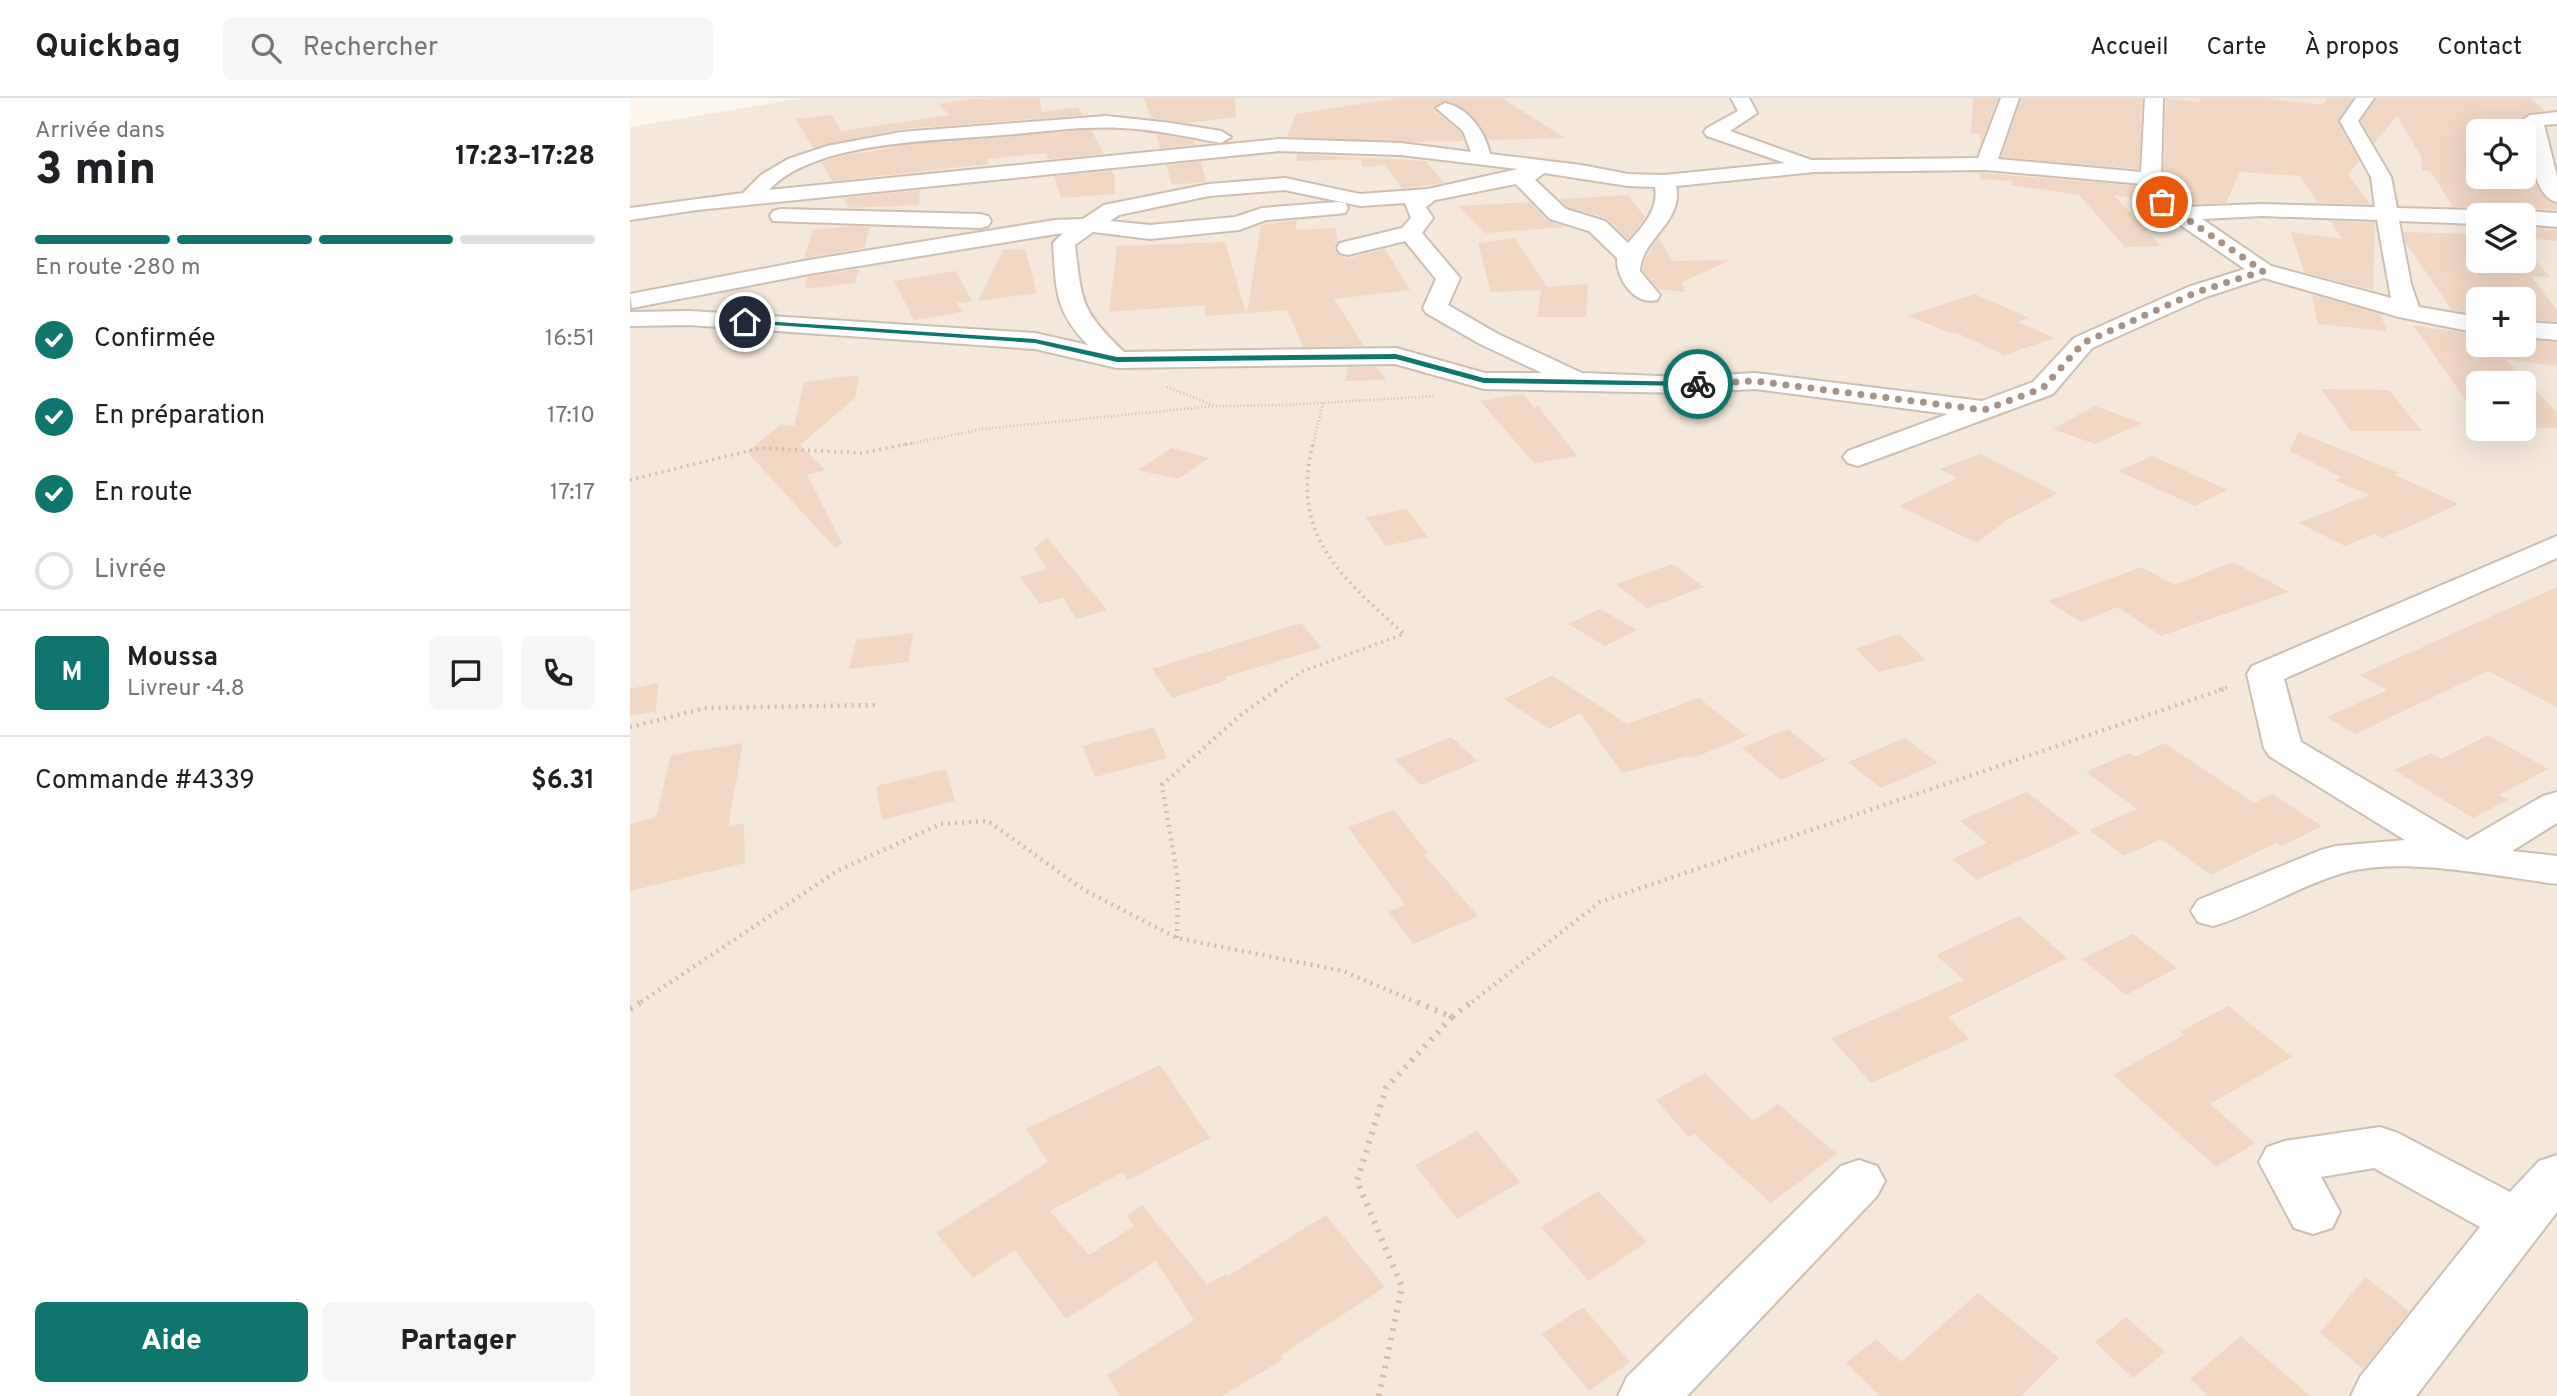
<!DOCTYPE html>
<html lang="fr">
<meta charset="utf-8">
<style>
body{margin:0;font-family:Overpass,sans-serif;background:#f6f6f6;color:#202124;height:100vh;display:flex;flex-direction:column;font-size:26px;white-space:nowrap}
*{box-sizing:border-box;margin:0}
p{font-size:23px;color:#757577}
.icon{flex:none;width:38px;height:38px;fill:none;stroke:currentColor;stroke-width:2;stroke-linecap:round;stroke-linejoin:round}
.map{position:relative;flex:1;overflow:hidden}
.panel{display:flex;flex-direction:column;background:#fff;width:630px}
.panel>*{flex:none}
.controls{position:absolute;left:1836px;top:21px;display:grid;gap:14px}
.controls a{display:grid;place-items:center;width:70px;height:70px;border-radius:10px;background:#fff;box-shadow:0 7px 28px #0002;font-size:35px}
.pin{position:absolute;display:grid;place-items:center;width:60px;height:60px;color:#fff;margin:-30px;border:4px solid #fff;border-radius:50%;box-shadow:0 2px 7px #0007}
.courier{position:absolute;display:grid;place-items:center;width:70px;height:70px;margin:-35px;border:5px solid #0f766e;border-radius:50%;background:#fff;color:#222;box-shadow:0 2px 9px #0007}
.overview em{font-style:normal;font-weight:800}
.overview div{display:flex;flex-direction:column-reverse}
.overview{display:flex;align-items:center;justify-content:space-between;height:119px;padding:0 35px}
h1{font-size:46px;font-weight:800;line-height:52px}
.bar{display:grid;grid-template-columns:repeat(4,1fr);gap:10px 7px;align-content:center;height:84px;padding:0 35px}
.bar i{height:9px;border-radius:5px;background:#e0e0e0}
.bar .selected{background:#0f766e}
.bar p{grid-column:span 4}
.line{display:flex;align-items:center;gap:18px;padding:0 35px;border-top:2px solid #e0e0e0}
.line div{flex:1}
.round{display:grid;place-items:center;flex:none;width:74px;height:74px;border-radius:10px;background:#f6f6f6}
ol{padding:0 35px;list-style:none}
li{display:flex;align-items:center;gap:21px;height:77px}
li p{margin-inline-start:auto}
li .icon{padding:7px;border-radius:50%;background:#0f766e;color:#fff;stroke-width:4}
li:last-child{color:#757577}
li i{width:38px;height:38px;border:4px solid #e0e0e0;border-radius:50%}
.action{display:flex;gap:14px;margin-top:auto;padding:14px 35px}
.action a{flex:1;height:80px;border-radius:10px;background:#0f766e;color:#fff;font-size:28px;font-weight:800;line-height:80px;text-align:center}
.action a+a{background:#f6f6f6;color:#202124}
header{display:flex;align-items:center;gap:42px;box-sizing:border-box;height:98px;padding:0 35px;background:#fff;border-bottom:2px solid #e0e0e0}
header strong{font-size:33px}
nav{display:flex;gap:38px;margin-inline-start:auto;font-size:24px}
.search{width:490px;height:63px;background:#f6f6f6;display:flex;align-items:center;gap:18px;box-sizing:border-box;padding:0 24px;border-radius:10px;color:#757577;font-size:26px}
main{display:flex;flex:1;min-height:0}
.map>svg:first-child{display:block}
</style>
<header>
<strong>Quickbag</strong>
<div class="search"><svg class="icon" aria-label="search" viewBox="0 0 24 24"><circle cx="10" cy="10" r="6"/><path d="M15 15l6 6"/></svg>Rechercher</div>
<nav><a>Accueil</a><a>Carte</a><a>À propos</a><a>Contact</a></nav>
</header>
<main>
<section class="panel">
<div class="overview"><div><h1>3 min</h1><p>Arrivée dans</p></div><em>17:23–17:28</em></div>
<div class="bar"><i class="selected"></i><i class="selected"></i><i class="selected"></i><i></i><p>En route · 280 m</p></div>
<ol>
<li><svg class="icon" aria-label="check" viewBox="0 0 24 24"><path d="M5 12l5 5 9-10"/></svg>Confirmée<p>16:51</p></li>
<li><svg class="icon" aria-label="check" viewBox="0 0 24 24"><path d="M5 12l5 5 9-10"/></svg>En préparation<p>17:10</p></li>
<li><svg class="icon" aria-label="check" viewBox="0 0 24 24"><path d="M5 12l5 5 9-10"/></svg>En route<p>17:17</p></li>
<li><i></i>Livrée</li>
</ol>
<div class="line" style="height:126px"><b class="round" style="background:#0f766e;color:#fff">M</b><div><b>Moussa</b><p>Livreur · 4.8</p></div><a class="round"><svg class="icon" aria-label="chat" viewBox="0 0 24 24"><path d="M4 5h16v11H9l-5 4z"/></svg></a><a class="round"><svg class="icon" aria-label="phone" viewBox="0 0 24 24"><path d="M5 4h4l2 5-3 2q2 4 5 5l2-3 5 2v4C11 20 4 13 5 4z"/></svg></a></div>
<div class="line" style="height:91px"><div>Commande #4339</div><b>$6.31</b></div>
<div class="action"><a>Aide</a><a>Partager</a></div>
</section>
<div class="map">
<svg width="1927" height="1298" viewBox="0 0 1927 1298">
<rect width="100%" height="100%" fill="#fcf6ec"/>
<path fill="#f3e8da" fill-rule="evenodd" d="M174 0H1927V1298H0V29ZM1848 33H1894V79H1848ZM1848 117H1894V163H1848ZM1848 201H1894V247H1848ZM1848 285H1894V331H1848Z"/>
<g fill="#f0d7c4" fill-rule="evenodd">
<polygon points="409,0 412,14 448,9 453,17 271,31 183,50 166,21 201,17 212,33 319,17 309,6 341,1"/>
<polygon points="514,0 605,0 606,19 557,25 521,20"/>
<polygon points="770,0 872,0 935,40 858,42 840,16 816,3 805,8 804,12 831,35 834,43 784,44 657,39 666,16"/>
<polygon points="1343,0 1368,0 1350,48 1350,36 1341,35"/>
<polygon points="1391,0 1512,0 1509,71 1372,59"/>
<polygon points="1536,0 1569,4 1571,0 1634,0 1692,7 1697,0 1723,0 1708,24 1729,63 1718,77 1740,106 1688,105 1670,78 1610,74 1596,105 1555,106 1543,98 1534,80"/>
<path d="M1747 0H1901L1915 13 1899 15 1890 21 1889 25 1894 31 1905 85 1917 102 1927 106V112L1894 110 1883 117H1860L1848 109H1823L1800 73 1792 72 1791 58 1767 18 1744 45 1731 23ZM1848 33H1894V79H1848Z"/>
<polygon points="461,32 474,56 418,61 416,55 357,61 359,66 202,83 191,64 217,57 283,46"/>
<polygon points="526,36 563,42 565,47 530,50"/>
<polygon points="667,56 796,63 814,85 773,90 754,67 732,69 731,61 667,63"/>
<polygon points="571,64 576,84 542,87 536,67"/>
<polygon points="482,73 485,78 485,96 431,100 424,78"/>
<polygon points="1350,75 1511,88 1518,102 1484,97 1531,148 1495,149 1449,97 1381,87 1382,83 1350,81"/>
<polygon points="290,92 289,107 220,110 212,100"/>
<polygon points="998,97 1015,119 998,141 976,120 937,109 930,101"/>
<polygon points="899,104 918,123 936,129 855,135 828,108"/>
<polygon points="667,122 666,132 705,130 708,144 705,151 709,158 719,160 755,151 780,192 704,201 734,248 673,249 657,212 617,215 631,127"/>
<polygon points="1700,123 1745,125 1743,192 1674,174 1661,134 1712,141"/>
<polygon points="225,128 240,129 234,150 174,160 183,132"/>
<polygon points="1835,128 1848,129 1848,163 1894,163 1894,150 1920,179 1901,178 1927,212 1927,223 1894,222 1894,201 1848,201 1848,216 1822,212 1776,145 1774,134 1839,136"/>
<polygon points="1894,129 1927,132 1927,143 1894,140"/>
<polygon points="885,140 917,189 958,186 956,219 907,219 911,192 861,194 848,145"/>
<polygon points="1028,140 1043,163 1101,162 1052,184 1055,194 1028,191 1013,172 1015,162"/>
<polygon points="595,144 616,215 575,218 575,207 479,214 487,148"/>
<polygon points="395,151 407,195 348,203 373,152"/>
<polygon points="229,171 225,185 175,191 177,179"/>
<polygon points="326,173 342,203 327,205 332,214 284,222 264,183"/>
<polygon points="1345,196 1399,220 1387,224 1425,240 1374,257 1325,234 1321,235 1277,218"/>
<polygon points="1682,197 1750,216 1757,233 1688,226"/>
<polygon points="1783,227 1848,237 1848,247 1894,247 1894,241 1927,245 1927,268 1875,261 1927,314 1927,330 1894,329 1894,285 1848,285 1848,304 1837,304"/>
<polygon points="718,269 747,269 756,282 715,283"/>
<polygon points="229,277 225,300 170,347 195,372 177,377 212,445 205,450 117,354 150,327 164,328 174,284"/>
<polygon points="1691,291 1759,292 1792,333 1721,333"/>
<polygon points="893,296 904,310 908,308 947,358 904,365 850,303"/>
<polygon points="1465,308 1512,325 1465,346 1423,331"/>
<polygon points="1668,334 1769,375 1764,377 1829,406 1753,440 1744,436 1715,448 1669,425 1740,397 1704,382 1711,379 1660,353"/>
<polygon points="542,350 579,360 548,381 508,372"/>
<polygon points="1350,356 1428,395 1377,422 1347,445 1269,408 1327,380 1310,371"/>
<polygon points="1523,358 1597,392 1565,408 1488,373"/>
<polygon points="777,411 798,439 755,448 736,419"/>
<polygon points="417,440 438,465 477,512 446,521 433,499 410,506 390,479 417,471 404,450"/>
<polygon points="1603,464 1659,494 1531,538 1488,509 1451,524 1418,503 1512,469 1544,487"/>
<polygon points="1042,466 1074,489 1017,510 986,486"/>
<polygon points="1927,489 1927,609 1858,573 1725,636 1697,619 1757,592 1730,577"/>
<polygon points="970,511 1007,532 975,548 938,526"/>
<polygon points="671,525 692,550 595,579 597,582 542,600 522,571"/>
<polygon points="283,535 278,564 219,571 226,542"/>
<polygon points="1269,536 1296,562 1249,574 1226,551"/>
<polygon points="922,577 997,626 1069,600 1117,638 1063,660 1060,658 992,675 950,615 919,631 874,601"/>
<polygon points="28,585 26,613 0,618 0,591"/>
<polygon points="524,629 537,660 465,679 453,648"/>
<polygon points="1158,631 1197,662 1151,682 1112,650"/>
<polygon points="1858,637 1918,671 1869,697 1878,702 1843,720 1764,672 1801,655 1811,661"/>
<polygon points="821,639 848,663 791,687 765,662"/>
<polygon points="1275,640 1308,665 1251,690 1218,664"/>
<polygon points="113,645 98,729 114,725 115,765 0,793 0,726 26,719 41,657"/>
<polygon points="1534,645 1624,705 1642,696 1692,728 1652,748 1646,745 1581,777 1531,741 1494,758 1459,732 1507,711 1456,674 1499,655 1505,659"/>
<polygon points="316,671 325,703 252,722 246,688"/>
<polygon points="1397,694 1450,735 1347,782 1322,761 1357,745 1330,723"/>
<polygon points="764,712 798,755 794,757 848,818 784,846 758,814 775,807 718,729"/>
<polygon points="1389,818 1437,860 1318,919 1339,941 1241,985 1201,940 1334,882 1306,857"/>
<polygon points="1503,836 1547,870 1496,897 1452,861"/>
<polygon points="1598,908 1662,959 1580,1006 1625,1045 1586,1069 1483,977 1554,937 1550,934"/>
<polygon points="530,967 580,1040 498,1082 493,1074 420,1113 459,1157 504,1128 497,1118 512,1107 577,1186 596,1176 598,1178 696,1117 755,1189 651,1257 653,1261 592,1298 490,1298 477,1277 564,1222 526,1163 436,1221 385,1152 343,1180 306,1135 418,1064 396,1031"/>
<polygon points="1075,975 1123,1023 1148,1006 1207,1056 1141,1105 1064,1036 1059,1039 1026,1002"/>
<polygon points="847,1033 890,1084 827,1121 785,1067"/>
<polygon points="968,1093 1017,1144 959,1183 911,1129"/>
<polygon points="1735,1179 1779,1213 1733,1271 1690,1235"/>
<polygon points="1348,1195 1429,1260 1391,1298 1250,1298 1216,1265 1246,1241 1271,1264"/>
<polygon points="953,1209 1000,1264 959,1293 912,1236"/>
<polygon points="1496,1219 1535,1254 1503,1280 1465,1244"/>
<polygon points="1611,1238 1629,1254 1680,1298 1578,1298 1560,1281"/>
</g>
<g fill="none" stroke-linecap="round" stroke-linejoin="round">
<defs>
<g id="minor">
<path d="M1101 0H1119L1127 15 1100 33 1181 62 1348 60 1371 0H1389L1368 61 1511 74 1515 0H1533L1531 81 1541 100 1554 109 1632 106 1745 109 1741 79 1710 23 1726 0H1744L1728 23 1761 79 1767 110 1848 112 1858 117H1848V126L1769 123 1781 186 1789 209 1848 219V235L1769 219 1634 180 1576 199 1462 250 1423 296 1228 368 1218 365 1213 359 1218 353 1318 316 1125 291 1055 295 854 291 765 266 487 270 405 251 60 227 0 228V214L60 213 405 235 458 247C424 213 426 190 423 145L433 135 179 176 2 210 0 196 179 162 425 122 453 121 474 107 579 86 655 80 730 96 798 91 888 71 771 57 649 53 67 112 0 122V110L113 95 131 77 158 61 197 48 271 34 476 18 541 25 591 33 601 39 591 45C558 39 524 31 491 30 452 28 412 34 373 37 309 43 185 42 139 92L649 41 771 45 841 54 833 33 806 10 815 5C839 10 855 34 860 56L951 67 998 76 1034 77 1155 65 1077 38 1074 34 1077 30 1108 13ZM1356 72 1513 86 1524 109 1615 171 1558 189 1444 240 1403 284 1352 303 1125 275 1055 279 952 275 868 236 818 207 830 180 792 135 803 120 796 109 805 102 886 86 920 121 959 133 987 160C986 180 1004 208 1027 202L1030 197 1010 173C1011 141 1054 124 1046 88L1184 74ZM914 75 998 88 1025 89C1029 112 1012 129 998 145L975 123 936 111 905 82ZM655 92 730 108 775 105 781 120 772 130 710 145 707 150 710 155 718 157 775 143 806 181 793 210 796 215 850 246 912 275H855L766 250 494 254C451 212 452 206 445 147L463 134 520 141 609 132 636 122 707 116 715 115 718 110 715 105 707 104 632 110 605 119 520 127 480 123 489 117 579 98ZM1632 118 1747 122 1761 200 1641 168 1572 121Z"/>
<path d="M1927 14V26L1914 27 1927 78V104C1902 98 1901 51 1896 30L1891 23 1900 17Z"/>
<polygon points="151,111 350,116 358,118 361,123 358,128 350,130 143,123 140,118 143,113"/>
<polygon points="1894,113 1927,115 1927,129 1894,126 1894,117 1885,117"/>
<polygon points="1894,224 1927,226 1927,242 1894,239"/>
<path d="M1927 438V460L1654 581 1671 644 1837 742 1913 698 1927 694V725L1882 753 1927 758V786C1864 778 1773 758 1713 775 1668 788 1628 815 1583 828L1568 824 1561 813 1568 802 1691 752 1706 748 1775 742 1639 658 1634 650 1617 576 1622 568Z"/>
<polygon points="1750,1029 1768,1035 1880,1094 1909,1063 1927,1057 1927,1114 1786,1298 1721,1298 1730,1279 1850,1129 1744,1070 1691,1079 1710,1114 1702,1130 1683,1136 1664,1130 1629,1064 1637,1049 1655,1043"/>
<polygon points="1229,1062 1247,1068 1255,1083 1247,1098 1057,1298 988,1298 997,1279 1211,1068"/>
</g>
</defs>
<use href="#minor" stroke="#cebeb1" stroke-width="4"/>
<g stroke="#d6baa7" stroke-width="2.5" stroke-dasharray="1 2.5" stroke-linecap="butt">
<polyline points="537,289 585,308 657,307 804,298"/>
<polyline points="273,347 353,331 585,308"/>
<polyline points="683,347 693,305"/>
</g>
<g stroke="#d6baa7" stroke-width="3.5" stroke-dasharray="2 4.5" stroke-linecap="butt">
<polyline points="0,382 130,350 232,355 282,345"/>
<path d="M645 592 673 573 774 536C711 478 660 439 683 345"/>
<polyline points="1589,592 1601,588"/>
</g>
<g stroke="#d6baa7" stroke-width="4.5" stroke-dasharray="2 5" stroke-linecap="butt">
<polyline points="0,629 76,610 247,607"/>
<polyline points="547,840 548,782 532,687 613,615 648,591"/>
<polyline points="11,904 207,773 311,726 358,723 454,792 547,840 713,873 786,904"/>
<polyline points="842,904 970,804 1594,591"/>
</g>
<g stroke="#d6baa7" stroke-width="6" stroke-dasharray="2.5 7" stroke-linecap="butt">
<polyline points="0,911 14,902"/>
<polyline points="822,919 844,902"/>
<polyline points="749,1298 772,1189 727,1083 756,990 822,919 782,902"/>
</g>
<use href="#minor" fill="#fff" fill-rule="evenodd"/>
</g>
<polygon fill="#0f766e" points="115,222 405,241 487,259 766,256 854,280 1068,284 1072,286 1068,288 854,285 766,261 487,264 405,245 112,225"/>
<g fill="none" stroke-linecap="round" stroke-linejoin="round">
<polyline stroke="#a69386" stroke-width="7" stroke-dasharray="0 12.6" points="1068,286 1125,283 1354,312 1413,290 1453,245 1567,194 1633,173 1532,104"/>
</g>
</svg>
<div class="controls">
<a><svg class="icon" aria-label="locate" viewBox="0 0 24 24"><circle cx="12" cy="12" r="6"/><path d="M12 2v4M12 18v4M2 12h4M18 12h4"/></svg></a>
<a><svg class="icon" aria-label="layers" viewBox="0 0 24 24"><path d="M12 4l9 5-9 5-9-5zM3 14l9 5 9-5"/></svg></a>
<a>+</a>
<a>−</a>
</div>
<div class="pin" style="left:1532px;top:104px;background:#ea580c"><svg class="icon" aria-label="bag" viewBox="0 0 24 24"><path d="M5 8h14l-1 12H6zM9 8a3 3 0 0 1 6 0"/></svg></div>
<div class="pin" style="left:115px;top:224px;background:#1f2937"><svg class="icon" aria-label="home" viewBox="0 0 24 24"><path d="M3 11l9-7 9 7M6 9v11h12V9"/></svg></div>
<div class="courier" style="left:1068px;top:286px"><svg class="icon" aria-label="bike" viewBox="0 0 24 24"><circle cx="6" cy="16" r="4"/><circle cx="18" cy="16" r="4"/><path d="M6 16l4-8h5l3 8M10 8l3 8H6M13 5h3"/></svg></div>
</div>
</main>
